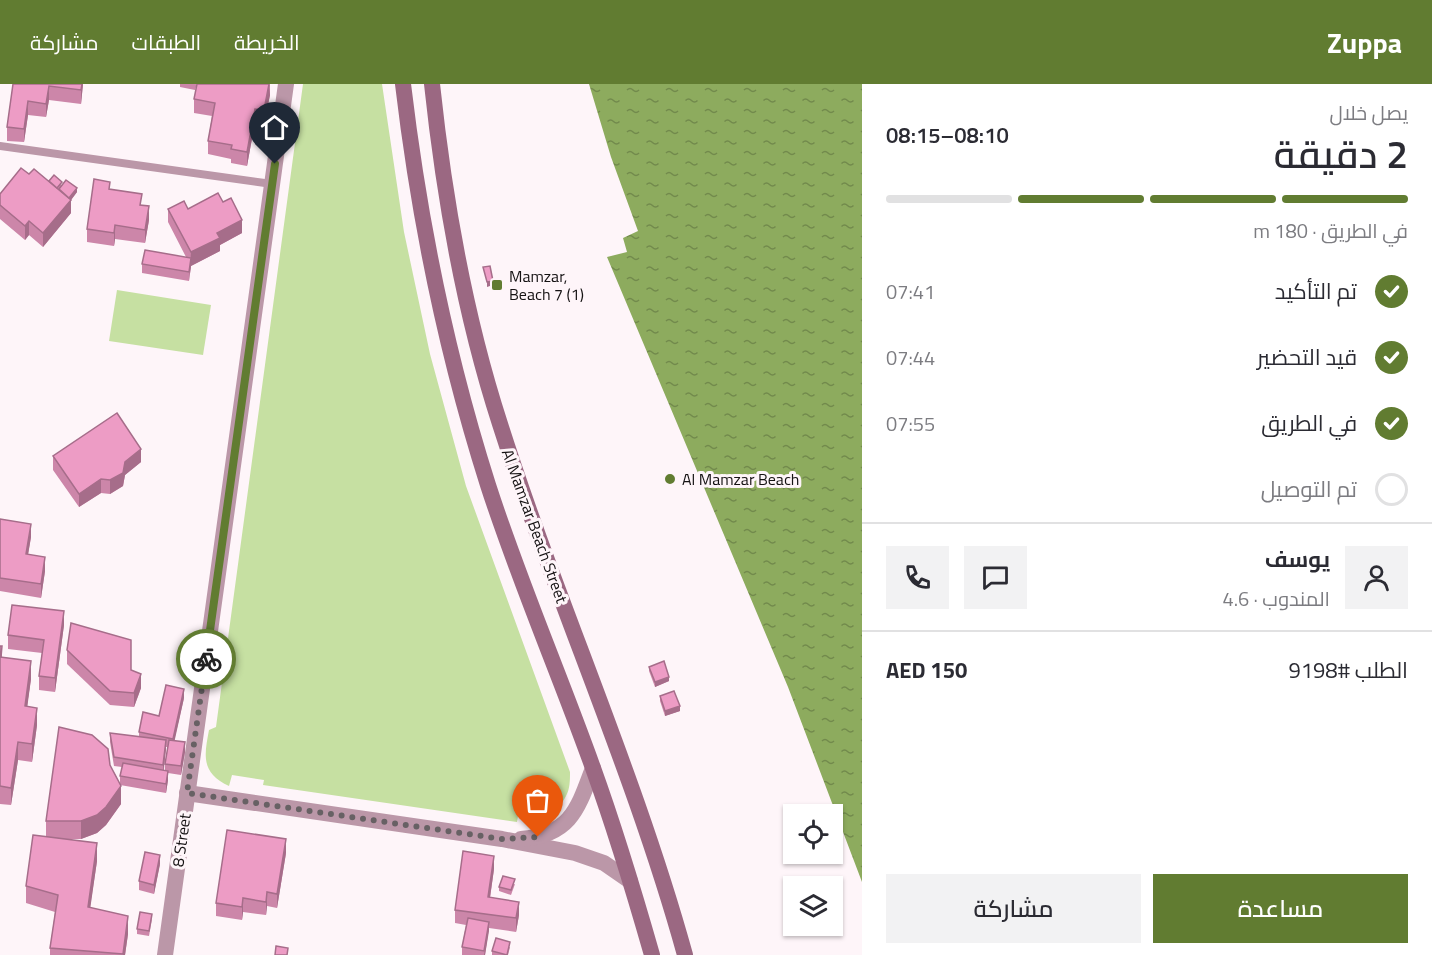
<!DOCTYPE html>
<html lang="ar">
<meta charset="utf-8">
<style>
body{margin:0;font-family:"Titillium Web",Cairo,sans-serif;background:#f2f2f3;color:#2b2b33;direction:rtl;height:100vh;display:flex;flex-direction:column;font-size:22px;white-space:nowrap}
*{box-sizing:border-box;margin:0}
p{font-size:20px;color:#7c7c81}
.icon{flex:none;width:33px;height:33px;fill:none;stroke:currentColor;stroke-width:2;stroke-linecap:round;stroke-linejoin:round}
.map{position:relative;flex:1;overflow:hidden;direction:ltr}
.panel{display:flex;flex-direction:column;background:#fff;width:570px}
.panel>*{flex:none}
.controls{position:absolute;left:783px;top:720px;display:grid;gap:12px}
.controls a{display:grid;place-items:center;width:60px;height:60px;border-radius:0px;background:#fff;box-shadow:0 2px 4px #0004;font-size:30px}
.pin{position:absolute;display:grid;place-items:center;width:51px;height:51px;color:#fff;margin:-62px -26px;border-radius:50% 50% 50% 0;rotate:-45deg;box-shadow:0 0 6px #0007}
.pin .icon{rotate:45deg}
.courier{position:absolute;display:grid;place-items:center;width:60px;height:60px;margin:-30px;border:4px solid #617c31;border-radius:50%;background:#fff;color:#222;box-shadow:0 2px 8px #0007}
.head em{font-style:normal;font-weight:600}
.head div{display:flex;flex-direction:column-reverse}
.head{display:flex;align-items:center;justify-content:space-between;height:102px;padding:0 24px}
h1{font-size:39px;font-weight:600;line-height:45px}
.bar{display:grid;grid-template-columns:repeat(4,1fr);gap:9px 6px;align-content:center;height:72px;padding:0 24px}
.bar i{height:8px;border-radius:4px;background:#e1e1e2}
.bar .current{background:#617c31}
.bar p{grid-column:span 4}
.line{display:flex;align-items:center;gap:15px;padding:0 24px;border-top:2px solid #e1e1e2}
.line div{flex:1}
.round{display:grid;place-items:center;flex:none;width:63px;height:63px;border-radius:0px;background:#f2f2f3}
ol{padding:0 24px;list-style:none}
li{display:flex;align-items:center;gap:18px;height:66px}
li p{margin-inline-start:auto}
li .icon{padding:6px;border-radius:50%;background:#617c31;color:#fff;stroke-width:4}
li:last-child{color:#7c7c81}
li i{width:33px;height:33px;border:3px solid #e1e1e2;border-radius:50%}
.cta{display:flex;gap:12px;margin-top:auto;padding:12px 24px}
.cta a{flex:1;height:69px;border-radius:0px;background:#617c31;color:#fff;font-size:24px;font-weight:600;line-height:69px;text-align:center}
.cta a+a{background:#f2f2f3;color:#2b2b33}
header{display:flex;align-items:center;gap:36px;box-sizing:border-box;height:84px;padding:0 30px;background:#617c31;color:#fff}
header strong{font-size:28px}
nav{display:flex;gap:33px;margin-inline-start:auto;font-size:21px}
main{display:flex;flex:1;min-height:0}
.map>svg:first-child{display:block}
</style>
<header>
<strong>Zuppa</strong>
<nav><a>الخريطة</a><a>الطبقات</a><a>مشاركة</a></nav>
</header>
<main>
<section class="panel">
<div class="head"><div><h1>2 دقيقة</h1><p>يصل خلال</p></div><em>08:10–08:15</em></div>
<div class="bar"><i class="current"></i><i class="current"></i><i class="current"></i><i></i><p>في الطريق · 180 m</p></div>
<ol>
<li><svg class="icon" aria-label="check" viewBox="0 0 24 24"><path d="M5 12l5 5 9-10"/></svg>تم التأكيد<p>07:41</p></li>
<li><svg class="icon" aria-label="check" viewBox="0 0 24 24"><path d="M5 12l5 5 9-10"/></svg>قيد التحضير<p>07:44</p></li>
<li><svg class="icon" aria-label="check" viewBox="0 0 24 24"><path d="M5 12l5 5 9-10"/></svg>في الطريق<p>07:55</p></li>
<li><i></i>تم التوصيل</li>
</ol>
<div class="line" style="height:108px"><a class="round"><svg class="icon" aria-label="person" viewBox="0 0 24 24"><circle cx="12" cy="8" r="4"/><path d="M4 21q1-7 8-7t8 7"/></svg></a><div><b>يوسف</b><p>المندوب · 4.6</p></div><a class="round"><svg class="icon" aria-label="chat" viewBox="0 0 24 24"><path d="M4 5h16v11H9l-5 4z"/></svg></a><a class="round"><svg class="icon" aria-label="phone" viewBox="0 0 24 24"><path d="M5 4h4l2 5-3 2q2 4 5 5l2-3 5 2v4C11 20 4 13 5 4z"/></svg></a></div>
<div class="line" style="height:78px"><div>الطلب #9198</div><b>AED 150</b></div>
<div class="cta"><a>مساعدة</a><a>مشاركة</a></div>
</section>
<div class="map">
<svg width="862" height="871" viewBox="0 0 862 871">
<defs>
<pattern id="water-ripples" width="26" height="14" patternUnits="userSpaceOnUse" patternTransform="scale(1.5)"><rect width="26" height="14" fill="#8dab5e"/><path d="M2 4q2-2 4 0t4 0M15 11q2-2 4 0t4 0" fill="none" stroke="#728a4c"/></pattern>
</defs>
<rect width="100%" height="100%" fill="#fef5f9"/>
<g fill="#c6e0a2">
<path d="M303 0H382L404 148 430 270 466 402 570 688C570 696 570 705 566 712 558 728 533 747 518 732L517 738 263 701 264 696 232 691 229 702C201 689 204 672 209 646L216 643Z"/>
<polygon points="117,206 211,221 203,271 109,257"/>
</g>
<polygon fill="url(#water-ripples)" points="589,0 862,0 862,798 788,603 607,173 627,168 623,154 638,147 611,73"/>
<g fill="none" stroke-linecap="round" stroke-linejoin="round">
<polyline stroke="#bb97a8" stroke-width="8" points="0,62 272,100"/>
<g stroke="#bb97a8" stroke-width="16">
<polyline points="187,709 502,755 575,769 604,779 630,797"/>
<path d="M521 755C571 751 578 724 593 684"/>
<polyline points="165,871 286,0"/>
</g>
<g stroke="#9b6882" stroke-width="16">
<path d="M403 0C419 135 447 272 488 401 519 497 559 589 593 684 615 745 634 808 652 871"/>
<path d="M432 0C444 113 465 232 500 340 557 519 635 690 685 871"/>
</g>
</g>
<g fill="#cc86a9" fill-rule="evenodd">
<polygon points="13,0 83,0 81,20 49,16 46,33 28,31 24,58 7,57 7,43"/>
<polygon points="180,0 197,0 195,6 180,3"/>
<polygon points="270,0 270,11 264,40 255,38 247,82 231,79 231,75 208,70 208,57 212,32 194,29 194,15"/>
<polygon points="29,90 62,101 77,108 71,116 71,129 43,163 29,151 25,156 0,135 0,110"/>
<polygon points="110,105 142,121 149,136 145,159 115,155 114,162 87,158 87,145"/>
<polygon points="223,118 242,149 220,161 220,167 191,182 189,197 142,189 142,180 186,173 168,138 168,125 188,125"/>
<polygon points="53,372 141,378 125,391 123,402 110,410 101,409 79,423 53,386"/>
<polygon points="0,435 31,453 28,470 45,487 41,514 0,507"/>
<polygon points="64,541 55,608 39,606 39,592 42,569 8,565 8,551"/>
<polygon points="0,562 2,567 2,573 31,595 27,622 37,641 32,678 18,676 11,721 0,720"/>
<polygon points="67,566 131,586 141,604 134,623 110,621 67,580"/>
<polygon points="649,583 669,597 655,603 649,587"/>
<polygon points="660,612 680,627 665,632 660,617"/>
<path d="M184 614 174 657 185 668 181 691 168 689V696L166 709 120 701V692L122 683 114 682 110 658V649L139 653V648ZM166 663H168L165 680V686H164Z"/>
<polygon points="110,681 121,720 106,741 97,749 81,755 62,755 97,777 90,823 128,850 125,871 50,871 50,864 55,828 26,819 26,802 46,752 46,737"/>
<polygon points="286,769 277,824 267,822 266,831 243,828 242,836 216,832 216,819"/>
<polygon points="160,780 154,810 139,806 139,797"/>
<polygon points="494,785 490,814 519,831 516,848 489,844 485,871 462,871 462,863 466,841 455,839 455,826"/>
<polygon points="515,800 511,811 499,807 499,803"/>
<polygon points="152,835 149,852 137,850 137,845"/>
<polygon points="510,863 508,871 492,871 492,867"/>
</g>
<g fill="#a66d8a">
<polygon points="82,0 83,0 81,20 81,6"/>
<polygon points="269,0 270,11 264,40 264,26"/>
<polygon points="49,2 49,16 46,33 46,20"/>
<polygon points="28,17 28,31 24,58 24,45"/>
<polygon points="255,25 255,38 247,82 247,68"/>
<polygon points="77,104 77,108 71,116 71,129 43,163 43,149"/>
<polygon points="149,122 149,136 145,159 145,146"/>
<polygon points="242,136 242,149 220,161 220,167 191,182 189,197 191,168 217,149"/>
<polygon points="29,137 29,151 25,156 25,142"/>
<polygon points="115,141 115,155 114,162 114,149"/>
<polygon points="493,197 493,201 487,203 487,198"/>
<polygon points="141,365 141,378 125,391 123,402 110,410 110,396 125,378"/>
<polygon points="101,395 101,409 79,423 79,410"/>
<polygon points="31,440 31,453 26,483 26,470"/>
<polygon points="45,473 45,487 41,514 41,500"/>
<polygon points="64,527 64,541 55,608 55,594"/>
<polygon points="31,577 31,595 25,640 25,622"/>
<polygon points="141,590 141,604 134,623 134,609"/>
<polygon points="669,593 669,597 655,603 655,598"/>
<polygon points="184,605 184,614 173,664 173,655"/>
<polygon points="680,622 680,627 665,632 665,627"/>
<polygon points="37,624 37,641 32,678 32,660"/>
<polygon points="166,656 166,665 163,690 163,681"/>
<polygon points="18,658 18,676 11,721 11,704"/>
<polygon points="185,658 185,668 181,691 181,682"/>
<polygon points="168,687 168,696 166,709 166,700"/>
<polygon points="121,702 121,720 106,741 97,749 81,755 81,737"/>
<polygon points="286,755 286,769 277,824 277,810"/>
<polygon points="97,759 97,777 88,840 88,823"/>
<polygon points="160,771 160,780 154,810 154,801"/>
<polygon points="494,772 494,785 488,827 488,813"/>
<polygon points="267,808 267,822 266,831 266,818"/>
<polygon points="243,814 243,828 242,836 242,823"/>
<polygon points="519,818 519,831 516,848 516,834"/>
<polygon points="128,832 128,850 125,871 123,871"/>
<polygon points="489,838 489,847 485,871 484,871"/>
</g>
<g fill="#ed9cc5" stroke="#a66d8a" stroke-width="1.5">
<polygon points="13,0 82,0 81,6 49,2 46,20 28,17 24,45 7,43"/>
<polygon points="197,0 269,0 264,26 255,25 247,68 231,65 232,61 208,57 215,19 194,15"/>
<polygon points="21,84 29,90 34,85 71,116 43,149 29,137 25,142 0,121 0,110"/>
<polygon points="54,91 62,98 57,104 49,97"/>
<polygon points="94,95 110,98 109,105 142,110 140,121 149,122 145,146 115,141 114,149 87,145"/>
<polygon points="66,96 77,104 69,114 59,105"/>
<polygon points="218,109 223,118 231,114 242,136 217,149 220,154 191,168 168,125 184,117 188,125"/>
<polygon points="145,166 191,174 189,188 142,180"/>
<polygon points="490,182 493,197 487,198 483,183"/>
<polygon points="117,329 141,365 125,378 123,389 110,396 101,395 79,410 53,372"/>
<polygon points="0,435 31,440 26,470 45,473 41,500 0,494"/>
<polygon points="12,521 64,527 55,594 39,592 44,556 8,551"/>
<polygon points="71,539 131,556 131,586 141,590 134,609 110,607 67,566"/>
<polygon points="0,562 2,562 1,573 0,573"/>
<polygon points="0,573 31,577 25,622 37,624 32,660 18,658 11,704 0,702"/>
<polygon points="664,577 669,593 655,598 649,583"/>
<polygon points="166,601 184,605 173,655 139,648 143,628 159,632"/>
<polygon points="674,607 680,622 665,627 660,612"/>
<polygon points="59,643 92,651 108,665 110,681 121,702 106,723 97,731 81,737 46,737"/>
<polygon points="110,649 166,656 163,681 114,673"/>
<polygon points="169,656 185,658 181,682 165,680"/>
<polygon points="123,679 168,687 166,700 120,692"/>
<polygon points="227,746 286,755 277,810 267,808 266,818 243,814 242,823 216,819"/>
<polygon points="33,751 97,759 88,823 128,832 123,870 50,864 58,811 26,802"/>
<polygon points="463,767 494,772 488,813 519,818 516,834 455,826"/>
<polygon points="145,768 160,771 154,801 139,797"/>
<polygon points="503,792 515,795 511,806 499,803"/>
<polygon points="140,828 152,830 149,847 137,845"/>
<polygon points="468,834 489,838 484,867 462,863"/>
<polygon points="496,854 510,858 507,871 492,867"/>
<polygon points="276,862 288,864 287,871 275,871"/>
</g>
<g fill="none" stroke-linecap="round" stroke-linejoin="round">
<polyline stroke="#676164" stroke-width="6" stroke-dasharray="0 10.8" points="206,575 187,709 502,755 538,753"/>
<polyline stroke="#617c31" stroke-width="8" points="206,575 275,80"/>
</g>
<g fill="#617c31" stroke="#fef5f9" stroke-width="2">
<rect x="491" y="195" width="12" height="12" rx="3"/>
<circle cx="670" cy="395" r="6"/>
</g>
<g text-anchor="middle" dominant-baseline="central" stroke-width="6" stroke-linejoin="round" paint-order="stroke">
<g font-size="16" fill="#151213" stroke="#fef5f9" text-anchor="start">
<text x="509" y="192">Mamzar,<tspan x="509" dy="18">Beach 7 (1)</tspan></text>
<text x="682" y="395">Al Mamzar Beach</text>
</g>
<g font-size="16" fill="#151213" stroke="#fef5f9">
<text transform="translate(535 442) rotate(70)">Al Mamzar Beach Street</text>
<text transform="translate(181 756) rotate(-82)">8 Street</text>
</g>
</g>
</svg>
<div class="controls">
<a><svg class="icon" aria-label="locate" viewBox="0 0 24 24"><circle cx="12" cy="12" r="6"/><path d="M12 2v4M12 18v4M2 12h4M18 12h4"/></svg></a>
<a><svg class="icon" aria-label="layers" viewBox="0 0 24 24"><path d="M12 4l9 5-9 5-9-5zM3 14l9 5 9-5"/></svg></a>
</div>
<div class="pin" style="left:538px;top:753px;background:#ea580c"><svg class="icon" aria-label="bag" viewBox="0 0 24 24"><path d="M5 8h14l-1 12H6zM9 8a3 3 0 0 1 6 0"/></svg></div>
<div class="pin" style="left:275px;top:80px;background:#1f2937"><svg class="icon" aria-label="home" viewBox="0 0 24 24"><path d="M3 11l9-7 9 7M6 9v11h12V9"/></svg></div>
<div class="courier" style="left:206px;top:575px"><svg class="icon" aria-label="bike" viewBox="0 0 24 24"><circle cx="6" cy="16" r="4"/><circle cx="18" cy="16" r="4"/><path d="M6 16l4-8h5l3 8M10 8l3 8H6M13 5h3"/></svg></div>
</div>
</main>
